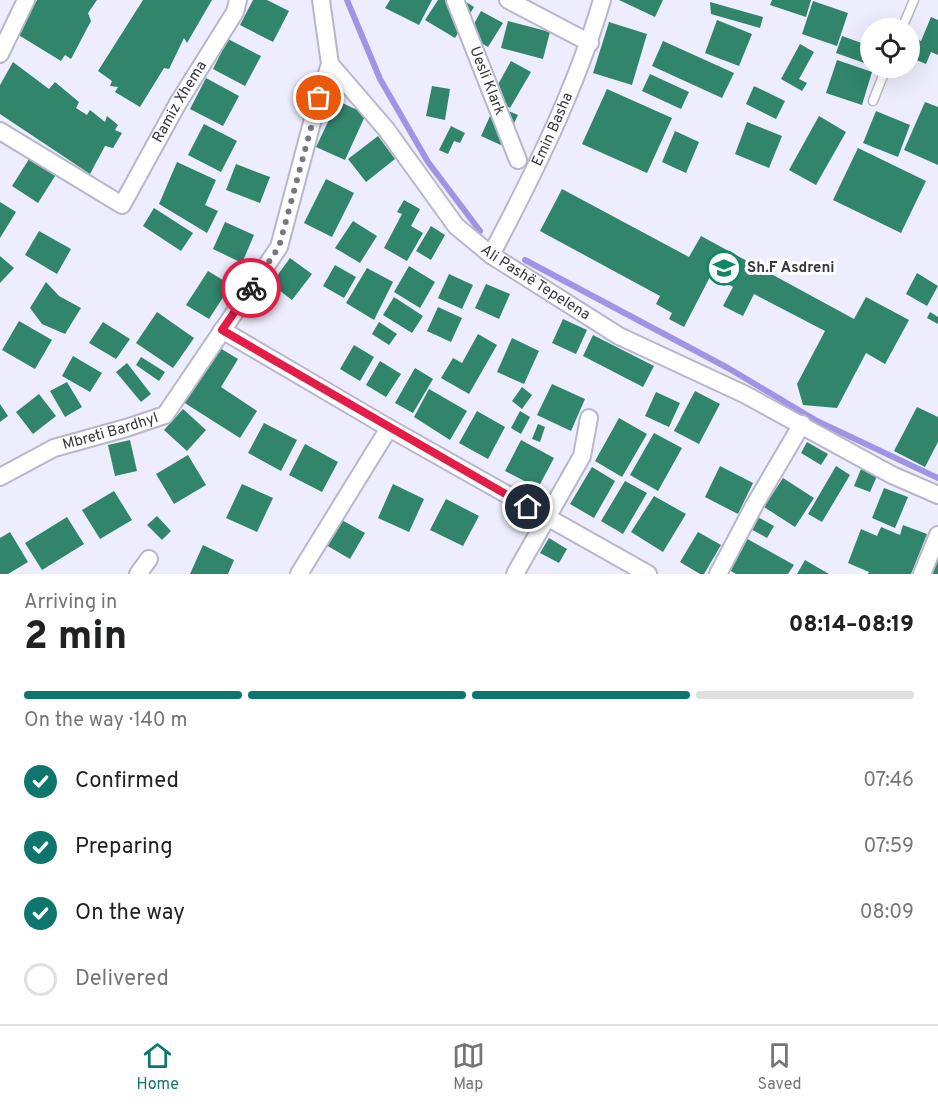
<!DOCTYPE html>
<meta charset="utf-8">
<style>
body{margin:0;font-family:Overpass,sans-serif;background:#f6f6f6;color:#202124;height:100vh;display:flex;flex-direction:column;font-size:22px;white-space:nowrap}
*{box-sizing:border-box;margin:0}
p{font-size:20px;color:#757577}
.icon{flex:none;width:33px;height:33px;fill:none;stroke:currentColor;stroke-width:2;stroke-linecap:round;stroke-linejoin:round}
.map{position:relative;height:574px;overflow:hidden}
.panel{display:flex;flex-direction:column;background:#fff;flex:1}
.panel>*{flex:none}
.fabs{position:absolute;left:860px;top:18px;display:grid;gap:12px}
.fabs a{display:grid;place-items:center;width:60px;height:60px;border-radius:50%;background:#fff;box-shadow:0 6px 24px #0002;font-size:30px}
.pin{position:absolute;display:grid;place-items:center;width:51px;height:51px;color:#fff;margin:-26px;border:3px solid #fff;border-radius:50%;box-shadow:0 2px 6px #0007}
.courier{position:absolute;display:grid;place-items:center;width:60px;height:60px;margin:-30px;border:4px solid #e11d48;border-radius:50%;background:#fff;color:#222;box-shadow:0 2px 8px #0007}
.headline em{font-style:normal;font-weight:800}
.headline div{display:flex;flex-direction:column-reverse}
.headline{display:flex;align-items:center;justify-content:space-between;height:102px;padding:0 24px}
h1{font-size:39px;font-weight:800;line-height:45px}
.bar{display:grid;grid-template-columns:repeat(4,1fr);gap:9px 6px;align-content:center;height:72px;padding:0 24px}
.bar i{height:8px;border-radius:4px;background:#e0e0e0}
.bar .selected{background:#0f766e}
.bar p{grid-column:span 4}
ol{padding:0 24px;list-style:none}
li{display:flex;align-items:center;gap:18px;height:66px}
li p{margin-inline-start:auto}
li .icon{padding:6px;border-radius:50%;background:#0f766e;color:#fff;stroke-width:4}
li:last-child{color:#757577}
li i{width:33px;height:33px;border:3px solid #e0e0e0;border-radius:50%}
.dock{display:flex;justify-content:space-around;align-items:center;height:84px;border-top:2px solid #e0e0e0;background:#fff;font-size:16px;color:#757577}
.dock a{display:grid;justify-items:center;gap:3px}
.dock .selected{color:#0f766e}
.map>svg:first-child{display:block}
</style>
<div class="map">
<svg width="938" height="574" viewBox="0 0 938 574">
<rect width="100%" height="100%" fill="#eeedfd"/>
<g fill="none" stroke-linecap="round" stroke-linejoin="round">
<g stroke="#a095e5" stroke-width="6">
<polyline points="347,0 380,79 428,162 480,231"/>
<polyline points="525,260 728,368 817,421 938,478"/>
</g>
</g>
<g fill="#30856a">
<polygon points="37,0 97,0 88,13 91,21 71,59 65,55 61,61 17,34"/>
<polygon points="143,0 212,0 187,43 184,38 169,69 164,68 140,107 115,92 118,87 110,86 112,81 98,71"/>
<polygon points="253,0 267,0 289,11 273,42 240,25"/>
<polygon points="390,0 432,0 419,25 385,8"/>
<polygon points="438,0 463,0 474,7 455,38 425,20"/>
<polygon points="619,0 663,0 655,17"/>
<polygon points="772,0 811,0 806,17 770,5"/>
<polygon points="813,1 848,13 837,46 802,34"/>
<polygon points="710,2 763,17 760,28 711,14"/>
<polygon points="481,11 503,23 488,47 468,35"/>
<polygon points="931,17 938,20 938,55 931,52 926,64 909,57 909,43 912,37 921,41"/>
<polygon points="717,20 752,34 739,66 705,53"/>
<polygon points="508,21 550,32 543,59 501,48"/>
<polygon points="609,22 647,34 632,85 593,73"/>
<polygon points="842,36 870,46 870,65 836,53"/>
<polygon points="228,39 261,56 245,86 213,69"/>
<polygon points="663,41 734,73 722,98 652,66"/>
<polygon points="800,44 814,52 799,79 807,83 802,91 781,79"/>
<polygon points="837,60 872,72 862,105 826,93"/>
<polygon points="511,61 531,72 510,108 491,97"/>
<polygon points="13,62 49,89 55,82 79,102 76,108 87,115 90,110 105,122 107,116 118,125 115,130 122,133 113,148 105,146 90,174 0,114 0,85"/>
<polygon points="650,74 689,92 681,109 642,91"/>
<polygon points="206,78 239,96 223,126 190,109"/>
<polygon points="432,86 450,89 445,120 426,116"/>
<polygon points="754,86 785,101 776,119 746,104"/>
<polygon points="607,89 672,118 647,173 582,144"/>
<polygon points="338,101 366,114 345,160 316,147"/>
<polygon points="925,102 938,107 938,165 904,150"/>
<polygon points="495,105 518,115 503,146 481,136"/>
<polygon points="876,111 910,125 898,157 863,143"/>
<polygon points="819,116 846,132 816,185 789,170"/>
<polygon points="747,122 782,136 769,168 735,154"/>
<polygon points="204,124 237,141 221,172 188,155"/>
<polygon points="451,126 465,133 460,143 454,141 448,154 439,150"/>
<polygon points="675,131 699,142 686,173 662,162"/>
<polygon points="378,136 395,159 366,182 348,159"/>
<polygon points="858,148 926,181 901,233 833,200"/>
<polygon points="31,156 57,173 38,203 12,186"/>
<polygon points="177,162 216,180 205,205 218,211 207,233 159,204"/>
<polygon points="236,164 270,177 260,203 226,190"/>
<polygon points="326,179 354,193 332,237 304,223"/>
<polygon points="562,189 689,257 701,236 854,319 866,297 909,320 885,364 866,353 837,408 803,405 797,384 825,331 754,294 743,316 723,306 733,287 711,275 684,327 669,319 672,313 656,304 660,296 540,231"/>
<polygon points="404,200 420,209 411,226 423,233 407,261 384,248 402,214 397,212"/>
<polygon points="0,202 16,212 0,238"/>
<polygon points="154,208 193,233 181,251 143,226"/>
<polygon points="353,221 377,236 360,263 335,248"/>
<polygon points="225,222 254,235 242,263 213,249"/>
<polygon points="431,226 445,235 431,260 416,251"/>
<polygon points="39,231 71,249 57,274 25,255"/>
<polygon points="0,256 14,268 0,283"/>
<polygon points="290,258 312,274 292,300 271,284"/>
<polygon points="335,265 356,277 344,298 323,286"/>
<polygon points="409,266 435,282 420,308 394,292"/>
<polygon points="367,268 393,282 374,320 346,303"/>
<polygon points="208,271 231,285 209,319 186,305"/>
<polygon points="917,273 938,286 927,306 906,294"/>
<polygon points="449,274 473,285 462,309 438,298"/>
<polygon points="46,282 59,296 81,308 65,334 42,324 30,308"/>
<polygon points="486,284 510,294 499,319 475,308"/>
<polygon points="394,297 423,316 412,333 383,315"/>
<polygon points="438,307 462,318 451,342 427,331"/>
<polygon points="157,312 194,338 173,368 136,343"/>
<polygon points="930,312 938,317 938,324 927,318"/>
<polygon points="563,319 587,330 576,354 552,343"/>
<polygon points="19,321 52,340 35,369 2,350"/>
<polygon points="103,322 130,339 116,359 89,343"/>
<polygon points="379,322 397,334 389,345 372,334"/>
<polygon points="478,334 497,345 469,394 441,378 453,358 462,363"/>
<polygon points="593,335 654,366 643,387 583,356"/>
<polygon points="512,338 539,351 524,384 497,372"/>
<polygon points="215,345 238,359 221,387 257,411 240,438 180,400"/>
<polygon points="354,345 374,357 360,381 340,369"/>
<polygon points="73,356 102,373 90,392 62,376"/>
<polygon points="141,357 165,372 159,381 136,365"/>
<polygon points="380,361 401,374 386,397 366,385"/>
<polygon points="127,363 151,394 141,402 116,372"/>
<polygon points="415,368 433,379 413,413 395,403"/>
<polygon points="67,382 82,407 65,417 50,391"/>
<polygon points="552,384 585,399 571,431 537,415"/>
<polygon points="522,387 532,395 522,409 512,401"/>
<polygon points="429,389 467,411 450,440 414,417"/>
<polygon points="695,391 720,404 699,444 674,431"/>
<polygon points="656,392 680,403 669,427 645,416"/>
<polygon points="39,394 56,416 33,434 16,412"/>
<polygon points="0,404 8,416 0,422"/>
<polygon points="917,407 938,417 938,442 925,467 894,451"/>
<polygon points="183,409 206,430 187,451 164,430"/>
<polygon points="477,411 505,427 488,459 459,443"/>
<polygon points="520,411 530,417 521,434 511,428"/>
<polygon points="619,418 647,434 622,477 595,461"/>
<polygon points="264,423 297,440 281,471 248,453"/>
<polygon points="538,424 545,427 540,442 532,439"/>
<polygon points="654,433 682,448 658,491 630,475"/>
<polygon points="130,440 137,471 115,476 108,445"/>
<polygon points="521,440 554,458 538,488 505,471"/>
<polygon points="807,442 828,454 821,465 801,453"/>
<polygon points="305,444 338,462 322,492 289,475"/>
<polygon points="188,455 206,485 174,504 156,474"/>
<polygon points="720,466 753,483 738,514 705,497"/>
<polygon points="836,466 850,475 822,522 808,514"/>
<polygon points="592,467 615,481 594,518 570,504"/>
<polygon points="861,469 877,476 870,492 854,486"/>
<polygon points="783,478 814,498 795,527 764,507"/>
<polygon points="625,481 647,493 623,534 601,521"/>
<polygon points="242,484 273,498 257,532 226,518"/>
<polygon points="393,484 424,499 409,532 378,518"/>
<polygon points="884,488 908,497 895,528 872,518"/>
<polygon points="114,491 132,520 100,539 82,510"/>
<polygon points="654,496 686,514 663,552 631,532"/>
<polygon points="446,499 479,516 463,546 430,530"/>
<polygon points="157,516 171,531 162,540 147,525"/>
<polygon points="756,516 774,526 767,538 749,528"/>
<polygon points="67,517 84,544 42,570 25,543"/>
<polygon points="340,519 365,533 350,559 326,545"/>
<polygon points="903,525 927,534 911,574 868,574 869,572 848,563 861,529 877,536 881,527 900,535"/>
<polygon points="10,532 28,562 8,574 0,574 0,538"/>
<polygon points="698,532 721,545 704,574 700,574 680,562"/>
<polygon points="744,537 794,565 788,574 736,574 726,568"/>
<polygon points="549,538 567,549 559,563 540,553"/>
<polygon points="203,545 234,560 228,574 190,574"/>
<polygon points="938,549 938,574 929,574"/>
<polygon points="805,560 829,574 797,574"/>
</g>
<g fill="none" stroke-linecap="round" stroke-linejoin="round">
<defs>
<g id="lane">
<polyline points="902,28 914,0"/>
<polyline points="873,101 886,68"/>
</g>
<g id="street">
<path id="s1" d="M455 0 518 160"/>
<polyline points="508,0 590,43"/>
<polyline points="0,54 26,0"/>
<path id="s2" d="M330 64 386 129 456 226 491 255 619 336 744 394 892 475 938 495"/>
<path id="s3" d="M0 131 122 205 178 103 235 12 238 0"/>
<path id="s4" d="M491 255C534 173 576 89 602 0"/>
<polyline points="222,330 389,428 648,574"/>
<path id="s5" d="M0 477 54 448 126 428 165 415 279 247 314 115 330 64 321 0"/>
<polyline points="138,574 149,559"/>
<polyline points="299,574 389,428"/>
<polyline points="515,574 582,456 589,418"/>
<polyline points="718,574 755,504 802,424"/>
<polyline points="922,574 938,535"/>
</g>
</defs>
<use href="#lane" stroke="#b8b6ca" stroke-width="11"/>
<use href="#street" stroke="#b8b6ca" stroke-width="20"/>
<use href="#lane" stroke="#fff" stroke-width="8"/>
<use href="#street" stroke="#fff" stroke-width="16"/>
</g>
<g fill="none" stroke-linecap="round" stroke-linejoin="round">
<polyline stroke="#777782" stroke-width="6" stroke-dasharray="0 10.8" points="251,288 279,247 319,98"/>
<polyline stroke="#e11d48" stroke-width="8" points="251,288 222,330 528,507"/>
</g>
<defs>
<symbol id="school-ring" viewBox="-11 -11 22 22"><circle r="9.5" fill="#fcfcfc" stroke="#108667" stroke-width="1.5"/><path d="M0-5L7-2L0 1L-7-2ZM-4 1L0 2.5L4 1V4Q0 6-4 4Z" fill="#108667"/></symbol>
</defs>
<g fill-rule="evenodd">
<use href="#school-ring" x="705" y="249" width="38" height="38"/>
</g>
<g text-anchor="middle" dominant-baseline="central" stroke-width="6" stroke-linejoin="round" paint-order="stroke">
<g font-size="15" fill="#37373f" stroke="#fcfcfc">
<text stroke="none"><textPath href="#s1" startOffset="87">Uesli Klark</textPath></text>
<text stroke="none"><textPath href="#s3" startOffset="261">Ramiz Xhema</textPath></text>
<text stroke="none"><textPath href="#s4" startOffset="140">Emin Basha</textPath></text>
<text stroke="none"><textPath href="#s2" startOffset="303">Ali Pashë Tepelena</textPath></text>
<text stroke="none"><textPath href="#s5" startOffset="120">Mbreti Bardhyl</textPath></text>
</g>
<g font-size="15" font-weight="bold" fill="#37373f" stroke="#fcfcfc" text-anchor="start">
<text x="747" y="268">Sh.F Asdreni</text>
</g>
</g>
</svg>
<div class="fabs">
<a><svg class="icon" aria-label="locate" viewBox="0 0 24 24"><circle cx="12" cy="12" r="6"/><path d="M12 2v4M12 18v4M2 12h4M18 12h4"/></svg></a>
</div>
<div class="pin" style="left:319px;top:98px;background:#ea580c"><svg class="icon" aria-label="bag" viewBox="0 0 24 24"><path d="M5 8h14l-1 12H6zM9 8a3 3 0 0 1 6 0"/></svg></div>
<div class="pin" style="left:528px;top:507px;background:#1f2937"><svg class="icon" aria-label="home" viewBox="0 0 24 24"><path d="M3 11l9-7 9 7M6 9v11h12V9"/></svg></div>
<div class="courier" style="left:251px;top:288px"><svg class="icon" aria-label="bike" viewBox="0 0 24 24"><circle cx="6" cy="16" r="4"/><circle cx="18" cy="16" r="4"/><path d="M6 16l4-8h5l3 8M10 8l3 8H6M13 5h3"/></svg></div>
</div>
<section class="panel">
<div class="headline"><div><h1>2 min</h1><p>Arriving in</p></div><em>08:14–08:19</em></div>
<div class="bar"><i class="selected"></i><i class="selected"></i><i class="selected"></i><i></i><p>On the way · 140 m</p></div>
<ol>
<li><svg class="icon" aria-label="check" viewBox="0 0 24 24"><path d="M5 12l5 5 9-10"/></svg>Confirmed<p>07:46</p></li>
<li><svg class="icon" aria-label="check" viewBox="0 0 24 24"><path d="M5 12l5 5 9-10"/></svg>Preparing<p>07:59</p></li>
<li><svg class="icon" aria-label="check" viewBox="0 0 24 24"><path d="M5 12l5 5 9-10"/></svg>On the way<p>08:09</p></li>
<li><i></i>Delivered</li>
</ol>
</section>
<nav class="dock">
<a class="selected"><svg class="icon" aria-label="home" viewBox="0 0 24 24"><path d="M3 11l9-7 9 7M6 9v11h12V9"/></svg>Home</a>
<a><svg class="icon" aria-label="map" viewBox="0 0 24 24"><path d="M3 6l6-2 6 2 6-2v14l-6 2-6-2-6 2zM9 4v14M15 6v14"/></svg>Map</a>
<a><svg class="icon" aria-label="saved" viewBox="0 0 24 24"><path d="M7 4h10v16l-5-4-5 4z"/></svg>Saved</a>
</nav>
